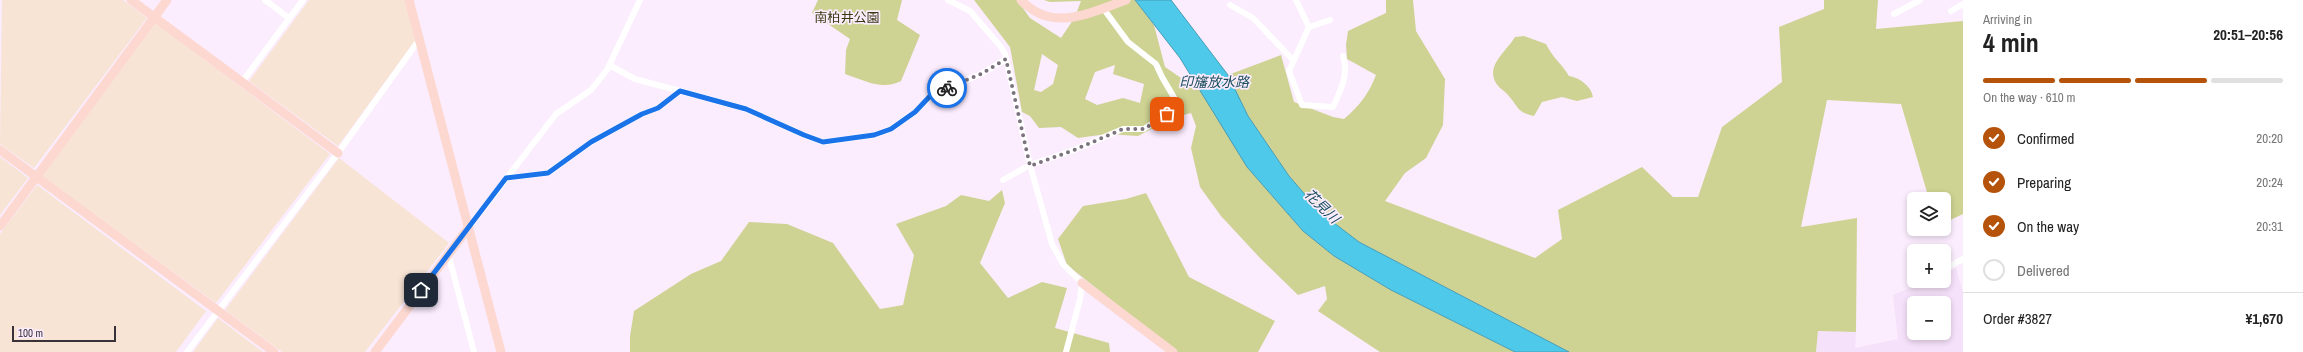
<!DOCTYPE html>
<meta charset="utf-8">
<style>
body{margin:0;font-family:"Archivo Narrow","Noto Sans JP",sans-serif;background:#f6f6f6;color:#222;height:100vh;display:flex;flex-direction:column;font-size:15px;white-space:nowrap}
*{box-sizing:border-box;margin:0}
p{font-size:13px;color:#767676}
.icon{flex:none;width:22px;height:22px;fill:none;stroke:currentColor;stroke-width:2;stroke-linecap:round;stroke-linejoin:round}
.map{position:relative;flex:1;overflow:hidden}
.panel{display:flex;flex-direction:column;background:#fff;width:340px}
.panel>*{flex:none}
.buttons{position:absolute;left:1907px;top:192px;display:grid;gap:8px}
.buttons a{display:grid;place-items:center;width:44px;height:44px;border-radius:6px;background:#fff;box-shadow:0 2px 6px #0003;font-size:20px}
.scale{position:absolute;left:12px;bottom:10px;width:104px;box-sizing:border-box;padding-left:4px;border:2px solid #383239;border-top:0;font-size:11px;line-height:14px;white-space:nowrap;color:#383239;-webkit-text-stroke:3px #fbecfe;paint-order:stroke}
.pin{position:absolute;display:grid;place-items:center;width:34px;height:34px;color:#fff;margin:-17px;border-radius:8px;box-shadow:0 2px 6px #0006}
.courier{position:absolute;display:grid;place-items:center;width:40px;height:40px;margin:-20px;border:3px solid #1a73e8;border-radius:50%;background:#fff;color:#222;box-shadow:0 1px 5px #0007}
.summary em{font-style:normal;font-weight:700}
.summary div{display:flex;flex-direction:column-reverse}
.summary{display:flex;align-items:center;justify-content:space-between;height:68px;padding:0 20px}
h1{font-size:26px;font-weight:700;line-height:30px}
.bar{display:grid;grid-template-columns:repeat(4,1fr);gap:6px 4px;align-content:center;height:48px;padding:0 20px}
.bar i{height:5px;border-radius:3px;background:#e0e0e0}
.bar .active{background:#b45309}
.bar p{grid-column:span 4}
.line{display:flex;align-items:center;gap:10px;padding:0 20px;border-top:1px solid #e0e0e0}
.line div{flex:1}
ol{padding:0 20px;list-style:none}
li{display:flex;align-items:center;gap:12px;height:44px}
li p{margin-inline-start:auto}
li .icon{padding:4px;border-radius:50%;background:#b45309;color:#fff;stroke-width:4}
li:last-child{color:#767676}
li i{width:22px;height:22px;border:2px solid #e0e0e0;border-radius:50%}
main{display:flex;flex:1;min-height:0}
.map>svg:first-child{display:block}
</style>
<main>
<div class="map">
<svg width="1963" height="352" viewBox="0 0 1963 352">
<rect width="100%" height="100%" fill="#fbecfe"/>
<path fill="#f6e1fa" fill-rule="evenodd" d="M1956 268 1963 293V352H1816L1818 331 1856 332 1855 348 1898 339 1893 295 1928 281H1944V274ZM1914 303H1944V333H1914Z"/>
<g fill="#f8e4d5">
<polygon points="2,0 123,0 147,18 34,168 0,144"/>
<polygon points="309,0 405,0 415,41 338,146 249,81"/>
<polygon points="155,23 330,154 216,303 42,176"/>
<polygon points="0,157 28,178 0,215"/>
<polygon points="339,158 449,243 365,352 282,352 225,310"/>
<polygon points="37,185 206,311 176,352 0,352 0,234"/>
<polygon points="218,318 263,352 193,352"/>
</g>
<g fill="#ced393" fill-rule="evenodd">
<path d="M818 0H902L897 20 920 35 901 81C883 91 863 80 845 74L846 50 850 39 812 13Z"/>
<path d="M974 0H1017L1030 18 1061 38 1075 17 1081 1 1050 2 1044 0H1135L1154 25 1165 67 1203 93 1225 125 1247 167 1304 231 1334 256 1391 290 1515 352H1380L1318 311 1327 299 1325 286 1298 295 1260 258 1221 216 1200 187 1191 148 1196 126 1191 113 1173 118 1138 136 1107 134 1078 138 1061 127 1039 128 1030 116 1022 112 1010 47ZM1042 54 1058 65 1053 84 1041 92 1034 90ZM1115 65 1113 74 1144 84 1140 103 1123 98 1097 105 1085 99 1095 72Z"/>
<path d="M1386 0H1413L1416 31 1445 79 1443 125 1426 158 1405 173 1385 201 1535 258 1562 239 1558 210 1642 167 1673 197H1698L1722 127 1782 82 1779 27 1824 9V0H1878L1876 29 1963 21V214L1944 223V199H1929L1901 104 1827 100 1801 227 1857 218 1856 332 1818 331 1816 352H1569L1359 242 1321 213 1289 176 1248 116 1228 75 1281 55 1294 102 1333 117 1344 119C1359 106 1369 94 1376 75L1347 59 1346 45 1348 31 1386 13Z"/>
<path d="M1524 36 1546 44C1552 57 1562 64 1569 76 1580 78 1591 86 1593 97L1577 101 1562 97 1542 102 1534 116C1516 112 1519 107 1508 95 1506 92 1502 90 1499 87 1482 68 1506 52 1515 37Z"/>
<polygon points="1002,190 1005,203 980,263 1008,298 1042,282 1067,288 1055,328 1109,343 1110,352 630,352 630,336 634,311 691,274 721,261 749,222 787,224 833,243 880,309 903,305 914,255 896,224 946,206 961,195 989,201"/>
<polygon points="1146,193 1189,277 1275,321 1258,352 1177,352 1067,265 1058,239 1083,206 1126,199"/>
</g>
<polygon fill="#4ec9ea" stroke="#479cb5" points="1135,0 1171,0 1228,75 1248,116 1289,176 1321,213 1359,242 1569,352 1515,352 1391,290 1334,256 1303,231 1247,167 1180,58"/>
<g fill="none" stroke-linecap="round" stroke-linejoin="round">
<g stroke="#fff" stroke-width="6">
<polyline points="265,0 289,18"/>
<polyline points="948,0 970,11 1001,47 1005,54 1030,165 1052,244 1063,264 1082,283 1080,299 1066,352"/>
<path d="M1296 0 1309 27 1289 71 1302 105 1333 107C1341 90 1349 74 1343 56"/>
<polyline points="1230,5 1253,18 1293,60"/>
<polyline points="1951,11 1963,4"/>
<polyline points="1894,14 1920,0"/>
<polyline points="1309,27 1330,20"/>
<polyline points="609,65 635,79 680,91"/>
<polyline points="242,82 303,0"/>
<polyline points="506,178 548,173 591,142 642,114 658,108 680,91 746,109 804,135 823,142 832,141 874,135 891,129 915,112 933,94 981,74 1006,59"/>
<polyline points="1003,180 1030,165 1074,150 1123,129 1144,129 1179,106 1162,77 1156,64 1128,42 1103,8"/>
<polyline points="469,227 556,114 591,90 607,70 640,0"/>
<polyline points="448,253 474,352"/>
<polyline points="1944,269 1963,259"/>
<polyline points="187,352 338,153 419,40"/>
</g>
<g stroke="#fcd8d0" stroke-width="9">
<polyline points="131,0 338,153"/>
<polyline points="409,0 501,352"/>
<path d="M1021 0C1024 4 1029 7 1033 10 1062 29 1097 10 1126 0"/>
<polyline points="0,150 274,352"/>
<polyline points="0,226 167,0"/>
<polyline points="1082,283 1173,352"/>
<polyline points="375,352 469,227"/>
</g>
</g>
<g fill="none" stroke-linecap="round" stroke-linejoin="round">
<polyline stroke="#7c737e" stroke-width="4" stroke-dasharray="0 7.2" points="947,88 981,74 1006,59 1030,166 1074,150 1123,129 1144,129 1167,114"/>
<polyline stroke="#1a73e8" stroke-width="5" points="421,290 506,178 548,173 591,142 642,114 658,108 680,91 746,109 804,135 823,142 874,135 891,129 915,112 932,94 947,88"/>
</g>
<g text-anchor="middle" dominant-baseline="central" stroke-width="3.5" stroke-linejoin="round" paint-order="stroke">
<g font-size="13" fill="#373911" stroke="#fbecfe">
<text x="847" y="17">南柏井公園</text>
</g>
<g font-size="14" font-style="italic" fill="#1c505e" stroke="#fbecfe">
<text x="1214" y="82">印旛放水路</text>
<text transform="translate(1322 206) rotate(44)">花見川</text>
</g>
</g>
</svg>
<div class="buttons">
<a><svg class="icon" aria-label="layers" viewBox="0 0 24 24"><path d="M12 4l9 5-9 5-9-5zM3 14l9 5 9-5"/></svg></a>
<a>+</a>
<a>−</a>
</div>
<div class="scale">100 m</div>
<div class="pin" style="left:1167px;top:114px;background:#ea580c"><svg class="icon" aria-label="bag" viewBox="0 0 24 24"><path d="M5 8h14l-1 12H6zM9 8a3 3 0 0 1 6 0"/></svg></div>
<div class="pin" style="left:421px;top:290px;background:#1f2937"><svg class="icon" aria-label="home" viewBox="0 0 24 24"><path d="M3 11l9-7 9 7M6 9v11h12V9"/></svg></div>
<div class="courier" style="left:947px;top:88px"><svg class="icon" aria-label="bike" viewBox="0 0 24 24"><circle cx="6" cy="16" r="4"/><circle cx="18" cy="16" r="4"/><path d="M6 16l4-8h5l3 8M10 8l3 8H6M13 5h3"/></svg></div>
</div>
<section class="panel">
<div class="summary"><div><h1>4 min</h1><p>Arriving in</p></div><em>20:51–20:56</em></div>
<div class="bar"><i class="active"></i><i class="active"></i><i class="active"></i><i></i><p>On the way · 610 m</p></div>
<ol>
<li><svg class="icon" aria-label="check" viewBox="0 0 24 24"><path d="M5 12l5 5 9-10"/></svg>Confirmed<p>20:20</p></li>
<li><svg class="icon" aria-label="check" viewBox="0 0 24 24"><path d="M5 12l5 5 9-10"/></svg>Preparing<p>20:24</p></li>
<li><svg class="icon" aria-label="check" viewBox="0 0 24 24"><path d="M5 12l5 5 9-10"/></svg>On the way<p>20:31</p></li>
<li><i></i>Delivered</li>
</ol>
<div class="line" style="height:52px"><div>Order #3827</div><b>¥1,670</b></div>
</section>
</main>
